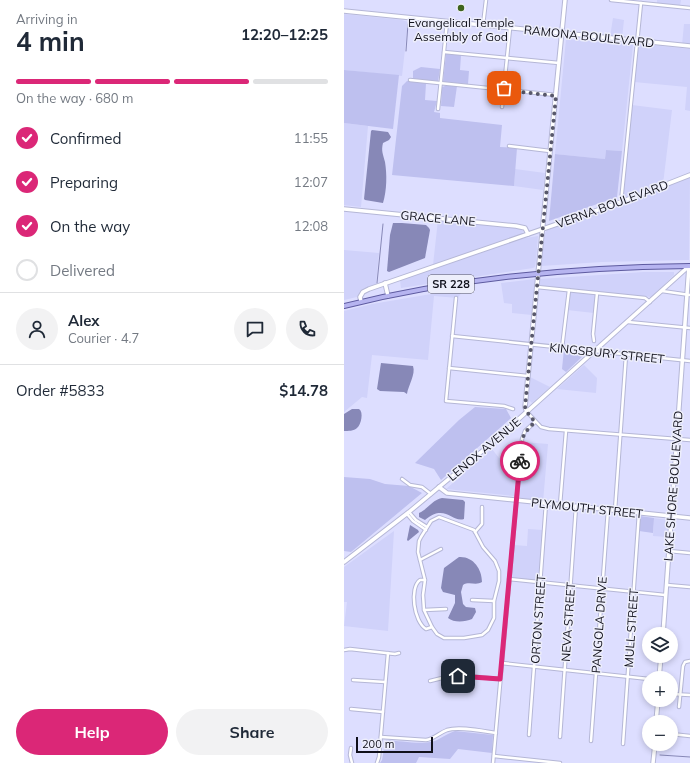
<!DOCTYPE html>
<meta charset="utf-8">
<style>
body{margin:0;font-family:Mulish,sans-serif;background:#f2f2f3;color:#1f2937;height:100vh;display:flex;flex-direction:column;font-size:15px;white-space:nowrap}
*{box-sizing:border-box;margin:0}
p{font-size:13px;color:#747a83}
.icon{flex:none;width:22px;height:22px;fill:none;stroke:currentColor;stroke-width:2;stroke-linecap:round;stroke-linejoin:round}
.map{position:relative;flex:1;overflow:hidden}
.sheet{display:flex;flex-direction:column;background:#fff;width:344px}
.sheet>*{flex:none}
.buttons{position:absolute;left:298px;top:627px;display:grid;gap:8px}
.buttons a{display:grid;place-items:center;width:36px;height:36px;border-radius:50%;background:#fff;box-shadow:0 2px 6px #0003;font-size:20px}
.scale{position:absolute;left:12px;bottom:10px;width:77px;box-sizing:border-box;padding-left:4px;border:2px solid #10101b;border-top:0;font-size:11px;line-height:14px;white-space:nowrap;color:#10101b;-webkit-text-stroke:3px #edeefb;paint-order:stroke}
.pin{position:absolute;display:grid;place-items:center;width:34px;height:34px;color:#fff;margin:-17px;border-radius:8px;box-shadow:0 2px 6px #0006}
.courier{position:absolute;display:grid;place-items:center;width:40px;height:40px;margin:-20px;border:3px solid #db2777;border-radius:50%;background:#fff;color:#222;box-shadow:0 1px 5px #0007}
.head em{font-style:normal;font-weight:700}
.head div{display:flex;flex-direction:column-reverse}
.head{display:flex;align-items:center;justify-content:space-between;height:68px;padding:0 16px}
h1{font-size:26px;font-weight:700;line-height:30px}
.bar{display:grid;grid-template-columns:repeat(4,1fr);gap:6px 4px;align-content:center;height:48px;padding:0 16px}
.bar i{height:5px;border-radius:3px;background:#e0e1e3}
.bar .active{background:#db2777}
.bar p{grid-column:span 4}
.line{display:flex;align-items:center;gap:10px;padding:0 16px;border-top:1px solid #e0e1e3}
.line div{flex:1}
.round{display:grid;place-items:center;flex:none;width:42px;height:42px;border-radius:21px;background:#f2f2f3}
ol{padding:0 16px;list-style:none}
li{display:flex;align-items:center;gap:12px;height:44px}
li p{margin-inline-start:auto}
li .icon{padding:4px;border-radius:50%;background:#db2777;color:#fff;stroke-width:4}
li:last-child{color:#747a83}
li i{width:22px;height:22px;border:2px solid #e0e1e3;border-radius:50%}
.action{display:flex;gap:8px;margin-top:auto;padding:8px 16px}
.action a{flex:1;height:46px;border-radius:24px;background:#db2777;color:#fff;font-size:16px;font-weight:700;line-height:46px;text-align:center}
.action a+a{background:#f2f2f3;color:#1f2937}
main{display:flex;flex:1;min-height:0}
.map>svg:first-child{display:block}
</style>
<main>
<section class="sheet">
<div class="head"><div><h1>4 min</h1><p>Arriving in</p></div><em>12:20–12:25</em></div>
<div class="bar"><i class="active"></i><i class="active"></i><i class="active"></i><i></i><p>On the way · 680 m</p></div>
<ol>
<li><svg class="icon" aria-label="check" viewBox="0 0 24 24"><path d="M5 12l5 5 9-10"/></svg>Confirmed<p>11:55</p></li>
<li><svg class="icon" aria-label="check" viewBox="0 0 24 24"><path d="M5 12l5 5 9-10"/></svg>Preparing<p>12:07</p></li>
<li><svg class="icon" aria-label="check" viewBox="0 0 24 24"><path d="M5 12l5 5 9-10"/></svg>On the way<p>12:08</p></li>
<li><i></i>Delivered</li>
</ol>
<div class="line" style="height:72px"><a class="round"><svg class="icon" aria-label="person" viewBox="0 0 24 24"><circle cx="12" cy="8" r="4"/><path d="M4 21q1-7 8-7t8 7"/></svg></a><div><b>Alex</b><p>Courier · 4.7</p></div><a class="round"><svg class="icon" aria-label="chat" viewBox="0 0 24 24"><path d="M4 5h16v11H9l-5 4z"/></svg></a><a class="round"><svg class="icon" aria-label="phone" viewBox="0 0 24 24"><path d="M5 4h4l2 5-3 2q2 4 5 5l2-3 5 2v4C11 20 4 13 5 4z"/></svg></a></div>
<div class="line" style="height:52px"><div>Order #5833</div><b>$14.78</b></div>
<div class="action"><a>Help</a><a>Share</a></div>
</section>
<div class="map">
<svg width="346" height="763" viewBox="0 0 346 763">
<rect width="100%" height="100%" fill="#dddeff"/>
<g fill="#d0d2fa">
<polygon points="313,0 337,0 336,6 313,4"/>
<polygon points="0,14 58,20 64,22 58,76 0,70"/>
<polygon points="269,18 280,20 278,38 266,37"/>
<polygon points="340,24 346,24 346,45 338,45"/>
<polygon points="222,39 289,45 278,151 262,150 261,159 211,154"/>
<polygon points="297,44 346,49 346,111 341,110 343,87 290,82 294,45"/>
<polygon points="288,105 328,110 319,184 282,198 279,194"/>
<polygon points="0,123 24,126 17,207 0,205"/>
<polygon points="171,169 201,173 199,190 170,186"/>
<polygon points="346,176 345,260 258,262 197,266 201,233 204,229"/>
<polygon points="94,220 172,227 179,231 178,235 89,265"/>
<polygon points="194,236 192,260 191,267 189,268 57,288 56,280 170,240"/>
<polygon points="0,250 35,253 32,284 19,289 13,297 0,300"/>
<polygon points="300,272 330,272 330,275 307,297 198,286 196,285 196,279"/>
<polygon points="191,279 191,287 188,315 168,313 168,304 160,303 157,283"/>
<polygon points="117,289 117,293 114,298 90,296 84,360 28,355 23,398 18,397 0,412 0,311 28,304"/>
<polygon points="226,292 250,294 252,297 250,313 223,310"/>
<polygon points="240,365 253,378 252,393 213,389"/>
<polygon points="186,377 206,387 188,403 184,399"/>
<polygon points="179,442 204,444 199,502 176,499 175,498"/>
<polygon points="148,449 155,458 173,464 170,496 102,489"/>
<polygon points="310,518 324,520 323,537 309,536"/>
<polygon points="184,529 199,530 196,579 194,581 170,579 167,577 170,545 183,546"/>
<polygon points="50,531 44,631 0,626 3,602 0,602 0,567"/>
</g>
<g fill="#bec0ef">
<polygon points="102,54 117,55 116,70 125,71 124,84 99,82"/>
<polygon points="77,67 96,69 94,81 69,79 69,71"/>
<polygon points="0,70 55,75 49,129 0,123"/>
<polygon points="63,81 82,83 81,100 93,101 90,112 96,113 96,118 158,125 156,147 173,148 170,186 48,175 58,86"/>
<polygon points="101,86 113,86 110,107 97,106 98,87"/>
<polygon points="262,150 278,151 273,197 205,221 211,154 261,159"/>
<polygon points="220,349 237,351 240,355 222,372 218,369"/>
<polygon points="131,407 162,409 167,418 97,480 90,469 71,463 115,420"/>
<polygon points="0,477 26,479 41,484 65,486 78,493 7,552 0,551"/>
<polygon points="296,516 310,518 309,533 295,531"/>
<path d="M111 731 149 735 148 753 114 749 106 759 75 757 72 763H36L38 760 41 742 42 740C56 741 79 745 91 741 98 738 102 734 111 731Z"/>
</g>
<g fill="#8788b7">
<path d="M28 130 44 132 47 137 45 140 39 143C37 151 39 154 41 162 43 174 43 190 39 203L21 200 20 199 27 131Z"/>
<polygon points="49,223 58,223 82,225 85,228 86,230 81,258 45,272 43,271 46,235"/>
<path d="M37 363 69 366C72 374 64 386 63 394L60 392 36 391 33 389Z"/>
<path d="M8 409C9 409 14 409 15 409 20 412 17 425 13 428 10 431 4 431 0 431V414Z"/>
<path d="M98 498 119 500 121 502 120 519C108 523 101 503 81 520L75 517V513C84 509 88 500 98 498Z"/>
<polygon points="66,525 74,530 75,532 64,541 63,540"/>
<path d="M115 557C129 556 138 569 138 582 132 586 125 581 119 585L117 592 119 604 122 607 131 608 132 612 128 619C121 622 110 623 104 618L111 603V595L99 592 97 588 100 568Z"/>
</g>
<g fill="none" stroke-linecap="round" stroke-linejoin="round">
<g stroke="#8788b7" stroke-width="1">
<polyline points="62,51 64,24"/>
<polyline points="33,283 39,224"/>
<polyline points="316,755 346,757"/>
</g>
<defs>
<g id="street">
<polyline points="267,0 346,8"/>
<polyline points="139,25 142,0"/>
<polyline points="100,52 215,63"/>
<polyline points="66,80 212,95"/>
<polyline points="158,107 166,28"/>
<polyline points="94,109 103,22"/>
<polyline points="165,146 206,151"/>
<polyline points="277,202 297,3"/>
<polyline points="193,287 301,298 306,302"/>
<polyline points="318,291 346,295"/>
<polyline points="112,298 102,401 160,406 169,409"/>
<polyline points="284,322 346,328"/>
<polyline points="108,336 346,361"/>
<polyline points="250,341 249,334 253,293"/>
<polyline points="218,348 225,290"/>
<polyline points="105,368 184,376"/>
<polyline points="183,412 197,427 205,429 346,440"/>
<polyline points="58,479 66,485 78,487 87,494"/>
<polyline points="216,505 222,431"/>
<polyline points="271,510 282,355"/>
<polyline points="65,512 72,520 83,527"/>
<polyline points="63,514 69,521 82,530"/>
<polygon points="95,517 130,530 139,547 151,561 155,571 155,581 150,601 150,618 144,630 138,635 120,638 100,638 93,634 88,627 80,610 79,595 81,580 74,552 75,541 77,537 87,521"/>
<polyline points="131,532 138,524 138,507"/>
<polyline points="325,551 346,553"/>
<polyline points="76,560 97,549"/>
<polyline points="165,579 321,595"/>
<path d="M81 580H76C65 588 70 622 82 629L88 627"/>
<polyline points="323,585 346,587"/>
<polyline points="128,600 150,601"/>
<polyline points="80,610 102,609"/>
<polyline points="0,650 6,649 51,654 55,653"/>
<polyline points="158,663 305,679"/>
<polyline points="9,680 41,682"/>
<polyline points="86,681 106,676 123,676 156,679"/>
<polyline points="327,694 346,695"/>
<polyline points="335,707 339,666 341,662 346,661"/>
<polyline points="7,709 39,712"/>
<polyline points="327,734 346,736"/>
<polyline points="185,735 202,503"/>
<path d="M37 737 82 740C90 739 95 733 103 730 115 726 138 731 152 733"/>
<polyline points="216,737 232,506"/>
<polyline points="247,741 264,510"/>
<polyline points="279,744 295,513"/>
<polyline points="7,748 6,755 8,763"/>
<polyline points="150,756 216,763"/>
<polyline points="33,763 35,757 44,653"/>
<polyline points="149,763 178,439 181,431 191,422"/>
</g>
<g id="secondary">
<polyline points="0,11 346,46"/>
<polyline points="0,209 172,226 181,228 184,234"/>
<polyline points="41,283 44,296"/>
<polyline points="17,301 16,297 19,292 25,289 277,202 346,175"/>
<polyline points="183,412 181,407 184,376 221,0"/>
<polyline points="95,487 103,493 346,518"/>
<polyline points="0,562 65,512 148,443 345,266"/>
<polyline points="319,634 345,266"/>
<polyline points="315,678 317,656"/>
<polyline points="312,722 314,700"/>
<polyline points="309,763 311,744"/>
</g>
<path id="primary" d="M0 306C113 278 230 267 346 266"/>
</defs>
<use href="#street" stroke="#b5b7d6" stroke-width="4.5"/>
<use href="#secondary" stroke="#b5b7d6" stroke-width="5.5"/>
<use href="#primary" stroke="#5d5a9f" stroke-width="6"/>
<use href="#street" stroke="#fff" stroke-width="2.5"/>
<use href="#secondary" stroke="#fff" stroke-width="3.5"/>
<use href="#primary" stroke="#b6b4f0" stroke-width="4"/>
</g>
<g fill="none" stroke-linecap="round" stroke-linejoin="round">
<path stroke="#58586b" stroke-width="4" stroke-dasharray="0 7.2" d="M160 88V90L212 96 181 407 183 412 191 422C175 437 178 440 176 461"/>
<polyline stroke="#db2777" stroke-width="5" points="114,676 156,679 176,461"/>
</g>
<circle fill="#3e631d" stroke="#edeefb" stroke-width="1.5" cx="117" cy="8" r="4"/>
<g text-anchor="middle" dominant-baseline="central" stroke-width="3" stroke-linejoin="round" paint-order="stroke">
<rect fill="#edeefb" stroke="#52535e" stroke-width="1" x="84" y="275" width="46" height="18" rx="3"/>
<g font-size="11" font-weight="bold" fill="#10101b">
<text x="107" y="284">SR 228</text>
</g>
<g font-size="12" fill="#10101b" stroke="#edeefb">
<text x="117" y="22">Evangelical Temple<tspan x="117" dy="14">Assembly of God</tspan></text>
</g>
<g font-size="12" fill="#10101b" stroke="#edeefb">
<text transform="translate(245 36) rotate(6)">RAMONA BOULEVARD</text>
<text transform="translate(268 204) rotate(-20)">VERNA BOULEVARD</text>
<text transform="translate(94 218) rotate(5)">GRACE LANE</text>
<text transform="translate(263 353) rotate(6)">KINGSBURY STREET</text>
<text transform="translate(140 449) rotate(-40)">LENOX AVENUE</text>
<text transform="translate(329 486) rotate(-86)">LAKE SHORE BOULEVARD</text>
<text transform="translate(243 508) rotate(6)">PLYMOUTH STREET</text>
<text transform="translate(194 619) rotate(-86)">ORTON STREET</text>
<text transform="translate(224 622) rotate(-86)">NEVA STREET</text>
<text transform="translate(255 625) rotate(-86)">PANGOLA DRIVE</text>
<text transform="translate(287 628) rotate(-86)">MULL STREET</text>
</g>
</g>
</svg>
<div class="buttons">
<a><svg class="icon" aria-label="layers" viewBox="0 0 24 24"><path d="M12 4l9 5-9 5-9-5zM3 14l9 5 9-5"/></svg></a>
<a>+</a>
<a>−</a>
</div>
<div class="scale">200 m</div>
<div class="pin" style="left:160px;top:88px;background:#ea580c"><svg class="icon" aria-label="bag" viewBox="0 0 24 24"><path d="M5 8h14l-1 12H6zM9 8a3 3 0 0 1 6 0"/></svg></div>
<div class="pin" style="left:114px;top:676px;background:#1f2937"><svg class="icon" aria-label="home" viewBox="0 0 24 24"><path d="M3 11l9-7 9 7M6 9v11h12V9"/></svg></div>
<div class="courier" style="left:176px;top:461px"><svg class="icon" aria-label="bike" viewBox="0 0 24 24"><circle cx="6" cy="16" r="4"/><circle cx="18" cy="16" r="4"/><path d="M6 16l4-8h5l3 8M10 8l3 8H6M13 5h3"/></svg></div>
</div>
</main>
